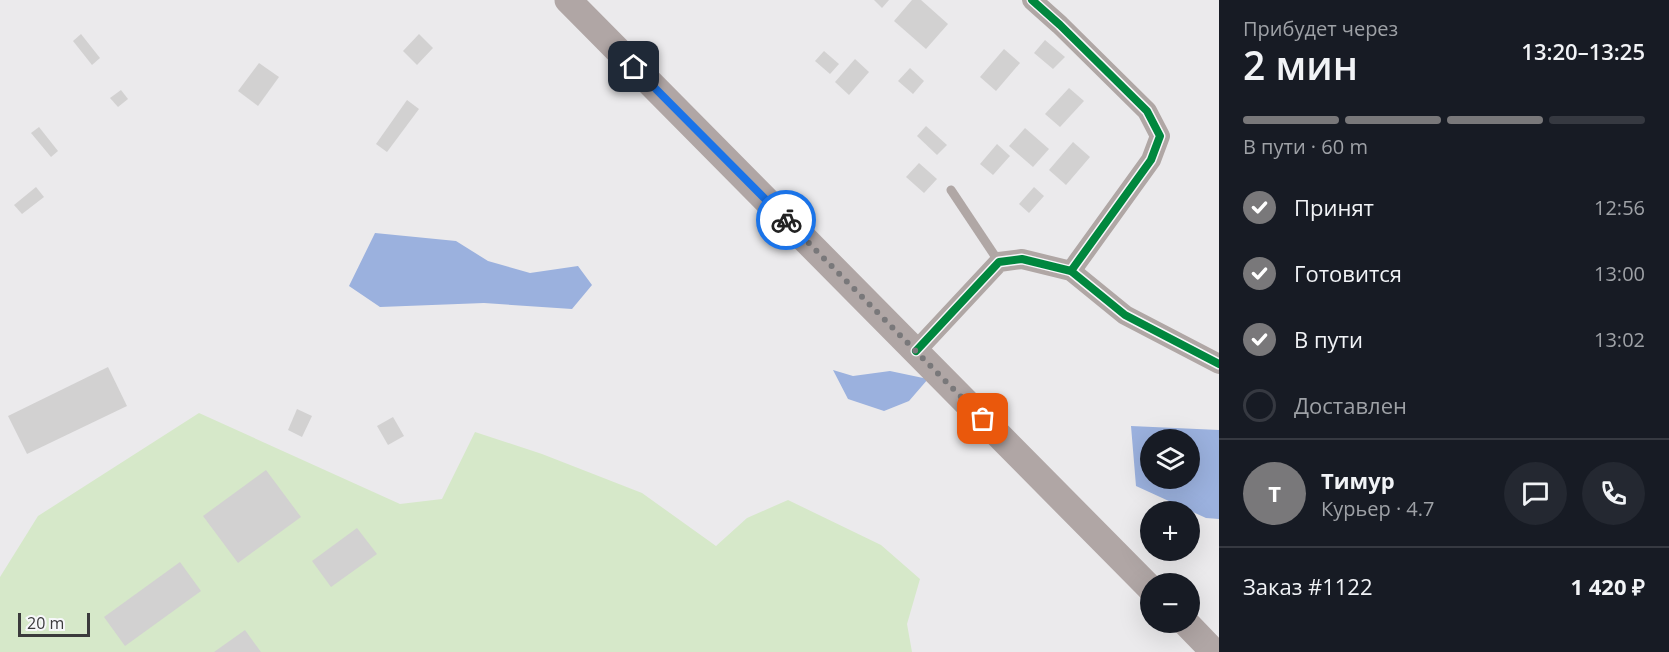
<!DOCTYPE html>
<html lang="ru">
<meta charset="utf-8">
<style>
body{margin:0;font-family:"Open Sans",sans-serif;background:#242831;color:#f1f3f6;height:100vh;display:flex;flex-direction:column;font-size:22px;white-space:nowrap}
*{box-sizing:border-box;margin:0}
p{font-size:20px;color:#9ea1a6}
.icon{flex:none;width:33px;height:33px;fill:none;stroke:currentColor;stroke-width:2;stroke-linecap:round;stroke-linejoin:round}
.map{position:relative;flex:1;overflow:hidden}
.sheet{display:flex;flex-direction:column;background:#171b24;width:450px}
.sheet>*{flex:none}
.buttons{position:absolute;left:1140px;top:429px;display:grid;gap:12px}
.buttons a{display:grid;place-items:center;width:60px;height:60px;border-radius:50%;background:#171b24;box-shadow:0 6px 24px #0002;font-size:30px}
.scale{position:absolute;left:18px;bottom:15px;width:72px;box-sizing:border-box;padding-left:6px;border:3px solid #3b3a3c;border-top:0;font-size:16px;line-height:21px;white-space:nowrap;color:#3b3a3c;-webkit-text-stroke:4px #f7f7fa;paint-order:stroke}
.pin{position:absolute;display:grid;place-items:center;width:51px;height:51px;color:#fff;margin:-26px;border-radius:12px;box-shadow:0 3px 9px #0006}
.courier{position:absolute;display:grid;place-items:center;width:60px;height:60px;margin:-30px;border:4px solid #1a73e8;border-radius:50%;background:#fff;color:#222;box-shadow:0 2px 8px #0007}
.head em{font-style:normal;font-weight:600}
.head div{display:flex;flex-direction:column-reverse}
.head{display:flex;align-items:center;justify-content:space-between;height:102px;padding:0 24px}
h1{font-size:39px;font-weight:600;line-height:45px}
.bar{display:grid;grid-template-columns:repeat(4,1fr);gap:9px 6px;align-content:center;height:72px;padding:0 24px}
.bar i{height:8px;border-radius:4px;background:#363941}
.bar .active{background:#79787a}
.bar p{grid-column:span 4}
.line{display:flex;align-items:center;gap:15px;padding:0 24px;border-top:2px solid #363941}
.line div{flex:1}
.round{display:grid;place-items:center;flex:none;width:63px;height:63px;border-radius:32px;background:#242831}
ol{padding:0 24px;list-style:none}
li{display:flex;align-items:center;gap:18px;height:66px}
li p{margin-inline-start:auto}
li .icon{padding:6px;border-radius:50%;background:#79787a;color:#fff;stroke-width:4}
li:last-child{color:#9ea1a6}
li i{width:33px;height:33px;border:3px solid #363941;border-radius:50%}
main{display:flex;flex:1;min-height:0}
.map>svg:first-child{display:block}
</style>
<main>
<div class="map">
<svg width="1219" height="652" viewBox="0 0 1219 652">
<rect width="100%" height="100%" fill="#ebeaec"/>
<polygon fill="#d6e8c9" points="199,413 400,504 442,499 475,432 542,454 642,493 716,546 747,518 788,500 881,545 920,579 907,624 912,652 0,652 0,577 38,516"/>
<g fill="#9bb1de" fill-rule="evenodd">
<polygon points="375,233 456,241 488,261 530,273 578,266 592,285 572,309 484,303 380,307 349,286"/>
<polygon points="833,370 853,376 890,371 928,379 909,401 884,411 848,399"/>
<path d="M1131 426 1219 430V519L1206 518 1136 486ZM1150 440H1190V478H1150Z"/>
</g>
<g fill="#d2d1d1">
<polygon points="874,0 889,0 882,8"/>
<polygon points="912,0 921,0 948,24 926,49 894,21"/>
<polygon points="81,34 100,58 92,65 73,41"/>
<polygon points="419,34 433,48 417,65 403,51"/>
<polygon points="1045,40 1065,57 1053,69 1034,53"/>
<polygon points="1004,49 1020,63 996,91 980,77"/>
<polygon points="824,51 839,64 830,74 815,61"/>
<polygon points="855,59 869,72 849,95 835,82"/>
<polygon points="259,63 279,77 258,106 238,91"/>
<polygon points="910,68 924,81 913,94 898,81"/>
<polygon points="1069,88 1084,101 1060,127 1045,114"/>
<polygon points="121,90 128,99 118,107 110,98"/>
<polygon points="407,100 419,109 387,152 376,144"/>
<polygon points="926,126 947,145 937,155 917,136"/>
<polygon points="39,127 58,151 51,157 31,133"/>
<polygon points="1025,128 1049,149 1033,167 1009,146"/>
<polygon points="1073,142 1090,157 1066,185 1049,170"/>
<polygon points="997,144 1010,156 993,175 980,164"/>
<polygon points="919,163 937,179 924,193 906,177"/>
<polygon points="36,187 44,197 22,214 14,205"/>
<polygon points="1034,187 1044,196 1029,213 1019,204"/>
<polygon points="108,367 127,406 27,454 8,416"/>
<polygon points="297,409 312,416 302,437 288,430"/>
<polygon points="393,417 404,436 388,445 377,426"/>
<polygon points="266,470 301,517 238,563 203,516"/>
<polygon points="357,528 377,554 331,587 312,561"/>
<polygon points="180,562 201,591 125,646 104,617"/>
<polygon points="245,630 261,652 214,652"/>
</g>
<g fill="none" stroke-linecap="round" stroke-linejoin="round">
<polyline stroke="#b0a7a5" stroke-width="9" points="951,190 999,262"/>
<g stroke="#b0a7a5" stroke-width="20">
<polyline points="1032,0 1060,25 1147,111 1160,136 1151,160 1071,271"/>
<polyline points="916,351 999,262 1022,259 1071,271 1125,315 1219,364"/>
</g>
<g stroke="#b0a6a5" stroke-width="27">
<polyline points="568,0 1150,588"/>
<polyline points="1185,622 1214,652"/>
</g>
<defs>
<g id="cycleway">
<polyline points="1032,0 1060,25 1147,111 1160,136 1151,160 1071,271"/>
<polyline points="916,351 999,262 1022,259 1071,271 1125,315 1219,364"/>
</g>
</defs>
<use href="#cycleway" stroke="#f7f7fa" stroke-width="11"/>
<use href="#cycleway" stroke="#00873e" stroke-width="8"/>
</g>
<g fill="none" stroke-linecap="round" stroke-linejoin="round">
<polyline stroke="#79787a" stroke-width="6" stroke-dasharray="0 10.8" points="786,220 983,419"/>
<polyline stroke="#1a73e8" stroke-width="8" points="634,67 786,220"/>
</g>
</svg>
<div class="buttons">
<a><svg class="icon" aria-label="layers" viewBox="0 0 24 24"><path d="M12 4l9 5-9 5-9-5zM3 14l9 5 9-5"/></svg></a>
<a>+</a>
<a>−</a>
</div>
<div class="scale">20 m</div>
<div class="pin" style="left:983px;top:419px;background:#ea580c"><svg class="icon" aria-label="bag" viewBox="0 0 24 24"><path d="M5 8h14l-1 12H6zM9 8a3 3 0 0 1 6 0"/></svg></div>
<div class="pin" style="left:634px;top:67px;background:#1f2937"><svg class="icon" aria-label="home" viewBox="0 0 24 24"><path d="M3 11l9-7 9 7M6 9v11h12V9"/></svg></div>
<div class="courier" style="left:786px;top:220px"><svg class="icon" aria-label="bike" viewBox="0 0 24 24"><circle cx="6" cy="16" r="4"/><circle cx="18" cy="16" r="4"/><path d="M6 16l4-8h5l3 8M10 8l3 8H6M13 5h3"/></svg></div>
</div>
<section class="sheet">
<div class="head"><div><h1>2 мин</h1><p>Прибудет через</p></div><em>13:20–13:25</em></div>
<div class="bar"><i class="active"></i><i class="active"></i><i class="active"></i><i></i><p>В пути · 60 m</p></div>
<ol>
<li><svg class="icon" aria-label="check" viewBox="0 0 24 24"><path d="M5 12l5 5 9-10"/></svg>Принят<p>12:56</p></li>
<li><svg class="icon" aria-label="check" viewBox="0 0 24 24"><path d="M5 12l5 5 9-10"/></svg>Готовится<p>13:00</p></li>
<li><svg class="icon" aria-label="check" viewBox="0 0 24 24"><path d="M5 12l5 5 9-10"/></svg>В пути<p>13:02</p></li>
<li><i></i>Доставлен</li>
</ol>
<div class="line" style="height:108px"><b class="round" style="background:#79787a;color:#fff">Т</b><div><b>Тимур</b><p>Курьер · 4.7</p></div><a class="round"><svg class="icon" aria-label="chat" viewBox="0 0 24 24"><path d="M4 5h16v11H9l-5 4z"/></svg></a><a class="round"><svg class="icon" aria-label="phone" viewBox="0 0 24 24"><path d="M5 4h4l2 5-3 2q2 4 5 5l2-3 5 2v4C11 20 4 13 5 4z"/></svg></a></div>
<div class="line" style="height:78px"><div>Заказ #1122</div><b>1 420 ₽</b></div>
</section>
</main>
